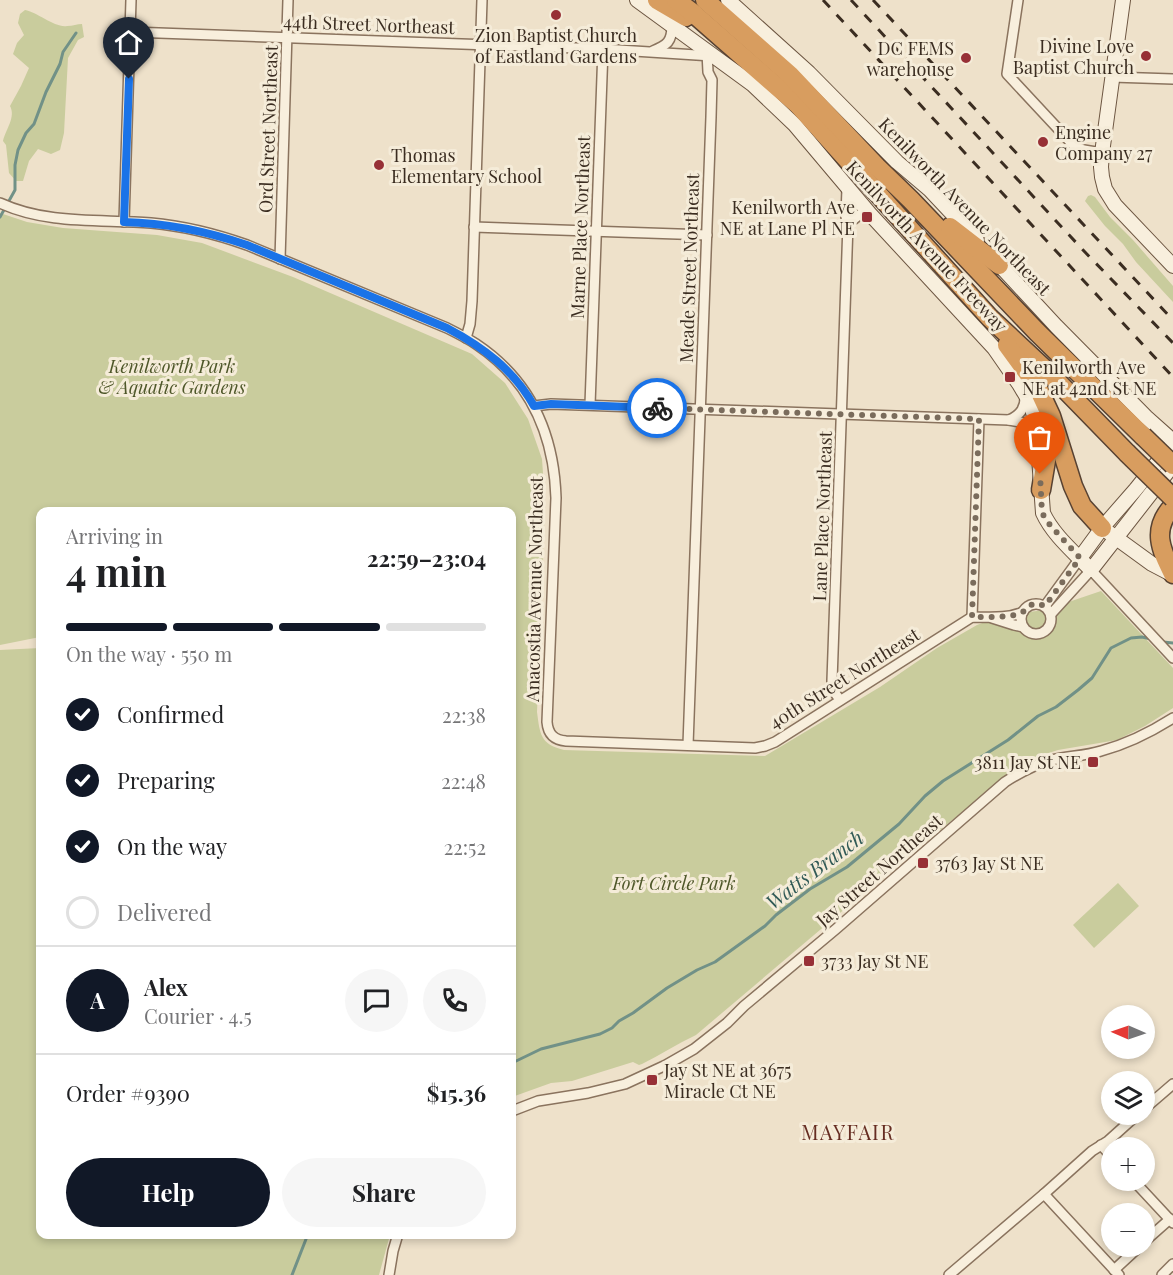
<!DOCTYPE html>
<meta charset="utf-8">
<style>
body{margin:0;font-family:"Playfair Display",serif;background:#f6f6f6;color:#202124;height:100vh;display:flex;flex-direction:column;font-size:22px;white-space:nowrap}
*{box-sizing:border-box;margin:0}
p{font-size:20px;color:#757577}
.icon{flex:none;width:33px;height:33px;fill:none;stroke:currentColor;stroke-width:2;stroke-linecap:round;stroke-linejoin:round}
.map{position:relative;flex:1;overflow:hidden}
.panel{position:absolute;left:36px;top:507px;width:480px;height:732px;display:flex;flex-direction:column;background:#fff;border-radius:12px;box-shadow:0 3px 9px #0003}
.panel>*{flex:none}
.needle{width:39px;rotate:272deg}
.controls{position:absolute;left:1101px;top:1005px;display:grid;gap:12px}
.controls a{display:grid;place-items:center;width:54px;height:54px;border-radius:50%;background:#fff;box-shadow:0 3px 9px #0003;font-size:30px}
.pin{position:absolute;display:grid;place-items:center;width:51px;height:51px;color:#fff;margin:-62px -26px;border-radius:50% 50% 50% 0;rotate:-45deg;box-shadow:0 0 6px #0007}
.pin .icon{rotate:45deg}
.courier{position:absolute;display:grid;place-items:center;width:60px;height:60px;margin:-30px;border:4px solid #1a73e8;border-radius:50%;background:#fff;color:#222;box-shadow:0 2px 8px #0007}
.summary em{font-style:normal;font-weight:700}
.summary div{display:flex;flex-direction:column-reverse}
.summary{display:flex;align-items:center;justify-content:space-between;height:102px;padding:0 30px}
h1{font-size:39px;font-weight:700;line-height:45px}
.bar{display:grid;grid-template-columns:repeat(4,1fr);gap:9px 6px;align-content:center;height:72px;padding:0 30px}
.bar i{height:8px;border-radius:4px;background:#e0e0e0}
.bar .current{background:#111827}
.bar p{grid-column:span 4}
.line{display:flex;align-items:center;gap:15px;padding:0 30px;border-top:2px solid #e0e0e0}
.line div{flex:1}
.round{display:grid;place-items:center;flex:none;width:63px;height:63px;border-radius:32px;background:#f6f6f6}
ol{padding:0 30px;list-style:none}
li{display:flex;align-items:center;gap:18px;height:66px}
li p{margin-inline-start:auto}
li .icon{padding:6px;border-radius:50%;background:#111827;color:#fff;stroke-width:4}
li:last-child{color:#757577}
li i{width:33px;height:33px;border:3px solid #e0e0e0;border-radius:50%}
.button{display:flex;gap:12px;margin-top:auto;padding:12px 30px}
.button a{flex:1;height:69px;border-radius:36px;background:#111827;color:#fff;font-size:24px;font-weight:700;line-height:69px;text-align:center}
.button a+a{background:#f6f6f6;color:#202124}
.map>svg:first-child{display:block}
</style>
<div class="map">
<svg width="1173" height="1275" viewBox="0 0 1173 1275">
<rect width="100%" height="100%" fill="#eee1ca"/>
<g fill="#c9cc9d">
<path d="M25 10C37 12 55 28 67 26 73 26 77 24 82 24L84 37 78 40 68 58 64 133 60 150 51 154 38 149 29 161 23 181H16L9 173 6 145 3 141C6 129 16 117 10 106L21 86 29 68 13 54 17 43 24 35 18 23 20 14Z"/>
<polygon points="1091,195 1095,197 1110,217 1133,240 1173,286 1173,302 1136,262 1123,244 1105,226 1085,201 1088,196"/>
<path d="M0 213 27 222 63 228 157 235 202 243 293 277 472 354 505 383 528 419 542 459 545 502 537 712C540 734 540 744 564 750L765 756 880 687 937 648 977 625 1004 615 1045 610 1101 591 1173 668V708L1145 726 1117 740 1058 750 1027 760 905 858 696 1035C677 1044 660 1055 642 1064L639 1065 633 1062 572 1081 551 1083 512 1097V512H40V637L0 645Z"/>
<polygon points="40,648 40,1234 390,1235 379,1275 0,1275 0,650"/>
<polygon points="1118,883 1139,906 1094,948 1073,925"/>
</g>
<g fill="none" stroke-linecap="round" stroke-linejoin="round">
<g stroke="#719187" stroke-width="3">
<polyline points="0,217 15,190 15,165 18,150 26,133 34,124 46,92 60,64 63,52 76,33"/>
<polyline points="1163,642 1173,643"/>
<polyline points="512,1063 541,1049 600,1034 612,1028 619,1021 633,1013 667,988 697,970 715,962 765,926 776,915 810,889 847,867 899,824 925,796 943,781 1008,740 1038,716 1056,707 1078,690 1092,678 1111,648 1131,638 1142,637 1151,639"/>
<polyline points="292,1275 308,1234"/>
</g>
<defs>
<g id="minor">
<polyline points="1018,0 1007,74 1075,147 1084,150 1102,153"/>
<polyline points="131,32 603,49 712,56"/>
<path d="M653 51C667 45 672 42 672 25"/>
<polyline points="1112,77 1173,79"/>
<path d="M0 203C48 225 100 219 151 223 184 226 216 234 247 245L447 328C457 333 467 338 476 344 530 380 554 434 556 498L547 722C548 734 554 740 566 741L755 748 765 746 775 742 972 617C988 617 1008 619 1023 612"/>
<polyline points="124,222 131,0"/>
<polyline points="848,224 859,215 870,214"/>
<polyline points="474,227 707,235"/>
<polyline points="280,259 288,0"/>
<polyline points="466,338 470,324 472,301 482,0"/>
<polyline points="590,405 603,49"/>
<polyline points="534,406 551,404 1009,420 1025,423 1037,429"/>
<path d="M1009 420C1021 415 1026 407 1025 394"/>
<circle cx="1036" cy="619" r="15"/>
<polyline points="1045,606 1080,558"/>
<polyline points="1051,614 1091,570 1173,658"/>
<polyline points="972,617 979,419"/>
<polyline points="992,618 1014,625 1023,627"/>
<polyline points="840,700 835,693 832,681 848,224 846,217 847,188"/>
<polyline points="688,745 711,117 712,80 708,72 707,52"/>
<polyline points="1144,1109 1173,1084"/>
<path d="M512 1111 538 1101 588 1093 625 1084 666 1065 694 1049 727 1023 744 1006 836 929 1005 782C1019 773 1034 765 1051 760 1068 756 1085 756 1101 751 1127 744 1151 732 1173 718"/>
<polyline points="1101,1145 1112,1157"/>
<polyline points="1133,1180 1173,1223"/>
<polyline points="1044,1194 1119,1275"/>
<polyline points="1144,1242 1170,1219"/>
<polyline points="1114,1270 1140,1246"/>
<polyline points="389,1275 393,1251 398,1234"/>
<polyline points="949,1275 1044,1194 1092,1151 1108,1141 1138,1114"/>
<polyline points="1162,1275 1173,1264"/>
</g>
<g id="secondary">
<path d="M637 0 752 84 795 125 870 214 994 348 1019 384 1031 404 1037 429 1043 513C1053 535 1075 553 1091 570L1173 465"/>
<polyline points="728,0 809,73 897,162 930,190 977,240"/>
<polyline points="1123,0 1102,153 1101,167 1102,177 1105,189 1115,205 1173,266"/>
<polyline points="994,259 1056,326 1146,417 1173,441"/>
<polyline points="1108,532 1152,564 1173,575"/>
<polyline points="1080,558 1102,528 1136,489 1168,449"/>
</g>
<g id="motorway">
<polyline points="657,0 686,17"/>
<polyline points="676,0 693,13 798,105 990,318 1050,374 1127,453"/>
<polyline points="705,0 790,75 877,167 911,200 1037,332 1143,436"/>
<polyline points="950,227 999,265"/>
<polyline points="1007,345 1037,386 1051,416 1073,486 1082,506 1102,528"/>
<polyline points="1041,490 1048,449 1050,424"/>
<path d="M1173 506C1151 529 1161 550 1173 574"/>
</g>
</defs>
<use href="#minor" stroke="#8a735e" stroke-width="12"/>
<use href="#secondary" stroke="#6c5541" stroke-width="16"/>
<use href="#motorway" stroke="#584232" stroke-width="21"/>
<use href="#minor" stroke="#f8efdd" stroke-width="9"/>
<use href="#secondary" stroke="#f8efdd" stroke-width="14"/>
<use href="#motorway" stroke="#d89d5f" stroke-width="18"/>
<g stroke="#3b2d21" stroke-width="3" stroke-dasharray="10 10" stroke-linecap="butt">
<polyline points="823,0 1173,377"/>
<polyline points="851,0 1083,250 1173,343"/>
<polyline points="873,0 1173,320"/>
</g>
<defs>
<g id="motorway-bridge">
<polyline points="1143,436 1173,465"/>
<polyline points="1127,453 1173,498"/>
</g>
</defs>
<use href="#motorway-bridge" stroke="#584232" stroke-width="21" stroke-linecap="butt"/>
<use href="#motorway-bridge" stroke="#d89d5f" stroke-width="18"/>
</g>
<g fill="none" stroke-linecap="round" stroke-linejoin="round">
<path stroke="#7a6c5c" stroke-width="6" stroke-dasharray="0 10.8" d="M657 408 979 419 972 617C987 617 1004 618 1018 614 1030 611 1027 599 1045 606L1080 558 1050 525 1042 513 1040 474"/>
<path stroke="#1a73e8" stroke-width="8" d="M129 79 124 222C167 223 206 231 247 245L447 328C483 347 514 370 534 406L551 404 657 408"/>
</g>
<g fill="#973036" stroke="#f5ecd9" stroke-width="2">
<circle cx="556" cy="15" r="6"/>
<circle cx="1146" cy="56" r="6"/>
<circle cx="966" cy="58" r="6"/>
<circle cx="1043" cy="142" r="6"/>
<circle cx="379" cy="165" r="6"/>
<rect x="861" y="211" width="12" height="12" rx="3"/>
<rect x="1004" y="371" width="12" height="12" rx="3"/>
<rect x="1087" y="756" width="12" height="12" rx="3"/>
<rect x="917" y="857" width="12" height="12" rx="3"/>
<rect x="803" y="955" width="12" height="12" rx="3"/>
<rect x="646" y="1074" width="12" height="12" rx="3"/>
</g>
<g text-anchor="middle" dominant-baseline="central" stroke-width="6" stroke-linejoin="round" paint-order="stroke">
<g font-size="18" fill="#3b2d21" stroke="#f5ecd9">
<text transform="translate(369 24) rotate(2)">44th Street Northeast</text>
<text transform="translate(268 129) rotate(-88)">Ord Street Northeast</text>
<text transform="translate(965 206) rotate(46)">Kenilworth Avenue Northeast</text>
<text transform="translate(580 227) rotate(-88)">Marne Place Northeast</text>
<text transform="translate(927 246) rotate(47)">Kenilworth Avenue Freeway</text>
<text transform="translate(689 268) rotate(-88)">Meade Street Northeast</text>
<text transform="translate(822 516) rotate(-88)">Lane Place Northeast</text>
<text transform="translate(534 589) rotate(-89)">Anacostia Avenue Northeast</text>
<text transform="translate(844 678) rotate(-32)">40th Street Northeast</text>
<text transform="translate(879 870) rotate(-41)">Jay Street Northeast</text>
</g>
<g font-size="18" fill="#3b2d21" stroke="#f5ecd9" text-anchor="start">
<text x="556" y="35" text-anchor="middle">Zion Baptist Church<tspan x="556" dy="21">of Eastland Gardens</tspan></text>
<text x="1134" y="46" text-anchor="end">Divine Love<tspan x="1134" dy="21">Baptist Church</tspan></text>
<text x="954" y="48" text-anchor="end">DC FEMS<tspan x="954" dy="21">warehouse</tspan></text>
<text x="1055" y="132">Engine<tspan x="1055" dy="21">Company 27</tspan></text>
<text x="391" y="155">Thomas<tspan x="391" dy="21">Elementary School</tspan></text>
<text x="855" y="207" text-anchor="end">Kenilworth Ave<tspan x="855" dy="21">NE at Lane Pl NE</tspan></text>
<text x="1022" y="367">Kenilworth Ave<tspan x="1022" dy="21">NE at 42nd St NE</tspan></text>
<text x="1081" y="762" text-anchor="end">3811 Jay St NE</text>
<text x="935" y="863">3763 Jay St NE</text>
<text x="821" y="961">3733 Jay St NE</text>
<text x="664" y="1070">Jay St NE at 3675<tspan x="664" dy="21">Miracle Ct NE</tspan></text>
</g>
<g font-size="18" font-style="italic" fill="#4e5729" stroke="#f5ecd9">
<text x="172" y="366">Kenilworth Park<tspan x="172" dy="21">&amp; Aquatic Gardens</tspan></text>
<text x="674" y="883">Fort Circle Park</text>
</g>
<g font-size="20" font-style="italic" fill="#315a56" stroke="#f5ecd9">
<text transform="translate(814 869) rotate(-37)">Watts Branch</text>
</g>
<g font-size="20" letter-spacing="1.5" fill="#662d22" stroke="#f5ecd9">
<text x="848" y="1131">MAYFAIR</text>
</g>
</g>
</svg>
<div class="controls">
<a><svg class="needle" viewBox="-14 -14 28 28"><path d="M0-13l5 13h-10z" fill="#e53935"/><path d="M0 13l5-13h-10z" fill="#757577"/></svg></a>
<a><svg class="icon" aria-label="layers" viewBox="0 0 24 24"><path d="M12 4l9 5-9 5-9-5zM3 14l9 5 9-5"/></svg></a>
<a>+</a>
<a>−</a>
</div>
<div class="pin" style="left:1040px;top:474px;background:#ea580c"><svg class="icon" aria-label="bag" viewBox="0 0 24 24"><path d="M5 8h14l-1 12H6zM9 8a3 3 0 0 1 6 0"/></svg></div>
<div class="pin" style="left:129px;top:79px;background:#1f2937"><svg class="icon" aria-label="home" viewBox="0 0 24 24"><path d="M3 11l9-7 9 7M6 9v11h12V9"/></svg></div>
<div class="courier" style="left:657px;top:408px"><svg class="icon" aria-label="bike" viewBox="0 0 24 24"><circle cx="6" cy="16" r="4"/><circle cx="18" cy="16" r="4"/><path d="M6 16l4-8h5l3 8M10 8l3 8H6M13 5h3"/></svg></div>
<section class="panel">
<div class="summary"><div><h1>4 min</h1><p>Arriving in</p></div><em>22:59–23:04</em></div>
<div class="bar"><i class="current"></i><i class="current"></i><i class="current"></i><i></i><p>On the way · 550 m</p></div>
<ol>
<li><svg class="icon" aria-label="check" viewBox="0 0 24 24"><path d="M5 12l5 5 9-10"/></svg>Confirmed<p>22:38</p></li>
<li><svg class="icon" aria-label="check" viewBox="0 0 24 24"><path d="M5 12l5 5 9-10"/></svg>Preparing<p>22:48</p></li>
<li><svg class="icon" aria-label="check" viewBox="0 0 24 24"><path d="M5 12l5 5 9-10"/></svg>On the way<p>22:52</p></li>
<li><i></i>Delivered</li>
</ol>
<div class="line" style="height:108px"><b class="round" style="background:#111827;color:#fff">A</b><div><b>Alex</b><p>Courier · 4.5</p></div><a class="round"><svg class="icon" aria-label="chat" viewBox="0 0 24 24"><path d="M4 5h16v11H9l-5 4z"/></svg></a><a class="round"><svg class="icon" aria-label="phone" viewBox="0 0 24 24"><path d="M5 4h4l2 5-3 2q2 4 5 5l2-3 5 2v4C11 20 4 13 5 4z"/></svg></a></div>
<div class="line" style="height:78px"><div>Order #9390</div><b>$15.36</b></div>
<div class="button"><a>Help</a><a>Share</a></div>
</section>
</div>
